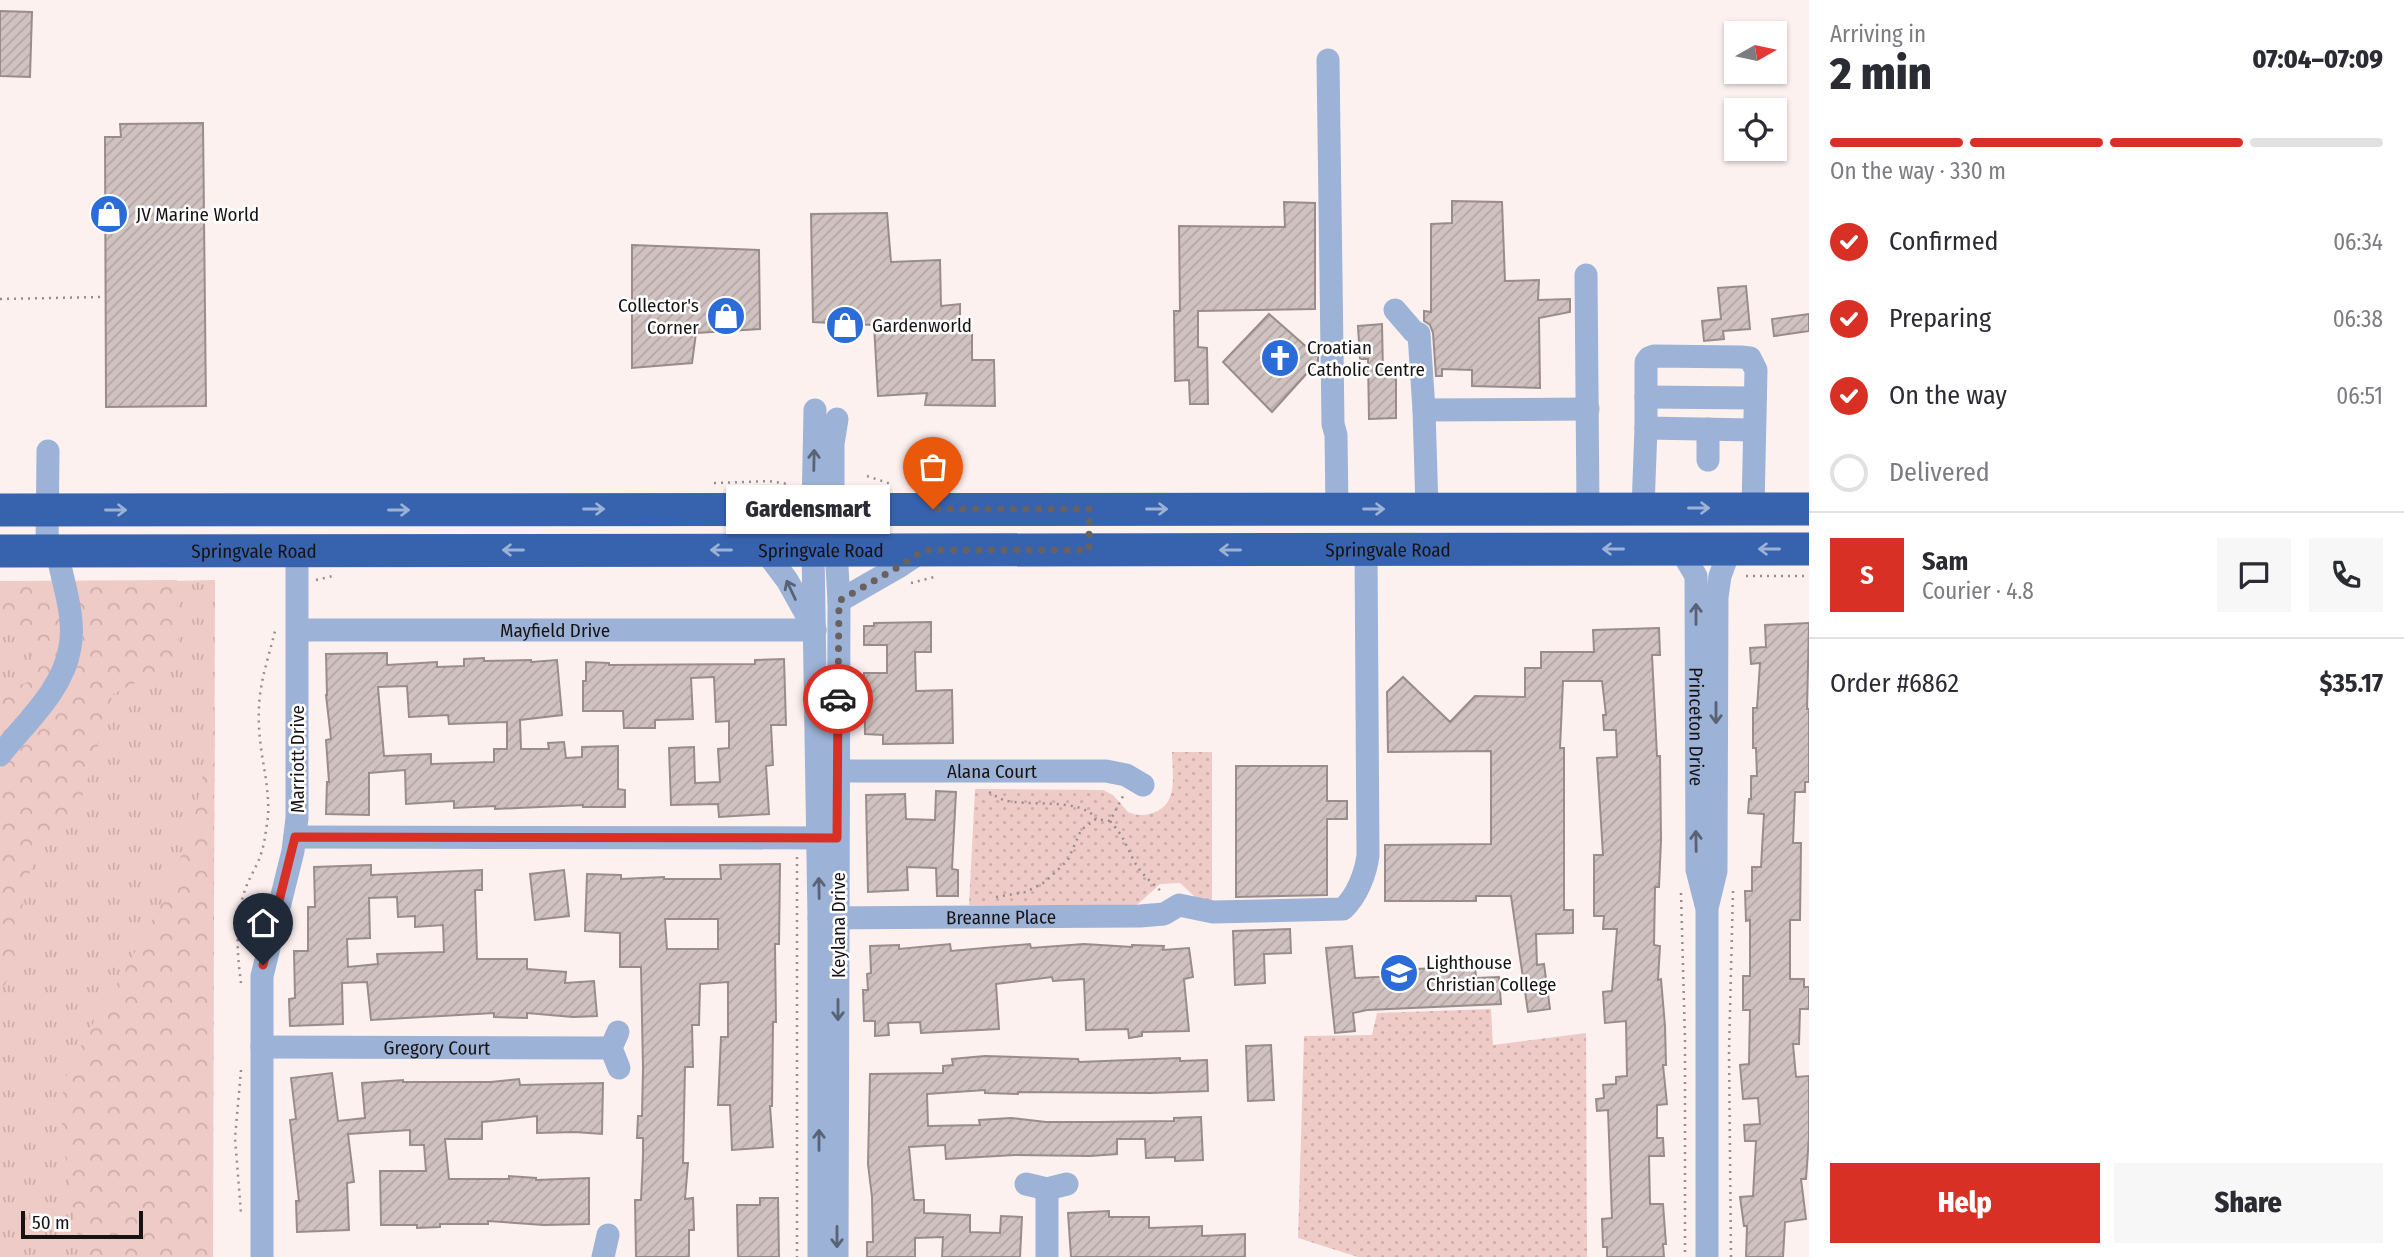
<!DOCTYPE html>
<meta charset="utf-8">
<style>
body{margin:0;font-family:"Fira Sans Condensed",sans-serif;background:#f7f7f7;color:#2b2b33;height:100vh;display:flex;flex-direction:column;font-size:26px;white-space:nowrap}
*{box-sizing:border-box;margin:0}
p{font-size:23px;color:#7c7c81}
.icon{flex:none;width:38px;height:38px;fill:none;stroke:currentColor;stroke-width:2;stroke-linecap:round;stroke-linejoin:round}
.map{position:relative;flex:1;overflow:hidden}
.side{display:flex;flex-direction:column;background:#fff;width:595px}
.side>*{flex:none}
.needle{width:46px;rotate:81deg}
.fabs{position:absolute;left:1724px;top:21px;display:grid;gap:14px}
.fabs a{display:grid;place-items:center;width:63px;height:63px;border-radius:0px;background:#fff;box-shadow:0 2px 5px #0004;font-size:35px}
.scale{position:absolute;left:21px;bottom:18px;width:122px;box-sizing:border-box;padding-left:7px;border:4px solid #181313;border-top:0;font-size:19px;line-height:24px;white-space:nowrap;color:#181313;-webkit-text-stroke:5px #fff;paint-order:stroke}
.pin{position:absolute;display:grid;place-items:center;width:60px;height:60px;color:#fff;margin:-72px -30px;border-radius:50% 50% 50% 0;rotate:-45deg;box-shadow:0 0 7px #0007}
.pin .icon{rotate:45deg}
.courier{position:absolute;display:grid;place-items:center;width:70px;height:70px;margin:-35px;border:5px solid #d93025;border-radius:50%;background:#fff;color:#222;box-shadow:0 2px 9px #0007}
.bubble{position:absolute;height:49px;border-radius:0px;background:#fff;box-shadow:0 2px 5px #0004;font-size:23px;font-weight:800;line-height:49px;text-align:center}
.overview em{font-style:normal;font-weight:800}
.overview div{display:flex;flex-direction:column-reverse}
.overview{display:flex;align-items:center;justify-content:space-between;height:119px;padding:0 21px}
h1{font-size:46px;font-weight:800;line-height:52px}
.bar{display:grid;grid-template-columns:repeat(4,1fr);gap:10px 7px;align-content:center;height:84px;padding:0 21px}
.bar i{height:9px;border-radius:5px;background:#e1e1e2}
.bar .selected{background:#d93025}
.bar p{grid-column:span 4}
.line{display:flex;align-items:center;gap:18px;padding:0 21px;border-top:2px solid #e1e1e2}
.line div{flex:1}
.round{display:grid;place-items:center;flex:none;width:74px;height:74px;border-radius:0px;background:#f7f7f7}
ol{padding:0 21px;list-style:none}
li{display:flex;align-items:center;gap:21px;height:77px}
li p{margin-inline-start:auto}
li .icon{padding:7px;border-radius:50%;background:#d93025;color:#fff;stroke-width:4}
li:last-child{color:#7c7c81}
li i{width:38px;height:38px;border:4px solid #e1e1e2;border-radius:50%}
.button{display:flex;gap:14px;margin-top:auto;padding:14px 21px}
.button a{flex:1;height:80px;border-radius:0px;background:#d93025;color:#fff;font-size:28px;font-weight:800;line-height:80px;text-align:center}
.button a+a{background:#f7f7f7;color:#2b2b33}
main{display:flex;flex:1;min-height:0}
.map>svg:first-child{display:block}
</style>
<main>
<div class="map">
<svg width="1809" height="1257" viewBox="0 0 1809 1257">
<defs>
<pattern id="grass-tufts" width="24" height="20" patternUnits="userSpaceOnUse" patternTransform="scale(1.75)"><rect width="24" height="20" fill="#efcbc7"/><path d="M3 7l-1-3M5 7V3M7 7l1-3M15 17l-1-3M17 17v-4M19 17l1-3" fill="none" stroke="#ccadaa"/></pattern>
<pattern id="forest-crowns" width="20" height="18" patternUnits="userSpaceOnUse" patternTransform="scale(1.75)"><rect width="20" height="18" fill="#efcbc7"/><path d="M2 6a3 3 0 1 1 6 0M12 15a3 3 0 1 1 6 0" fill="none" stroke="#ccadaa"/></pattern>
<pattern id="park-dots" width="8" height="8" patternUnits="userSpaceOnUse" patternTransform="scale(1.75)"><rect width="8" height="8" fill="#efcbc7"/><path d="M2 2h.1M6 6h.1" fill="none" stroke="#ccadaa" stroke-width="1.8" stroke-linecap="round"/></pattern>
<pattern id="building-hatch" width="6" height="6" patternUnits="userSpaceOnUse" patternTransform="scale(1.75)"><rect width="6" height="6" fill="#d0c2c0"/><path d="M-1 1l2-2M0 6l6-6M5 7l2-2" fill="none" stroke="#b2a6a4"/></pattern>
</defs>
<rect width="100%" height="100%" fill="#fdf1f0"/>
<polygon fill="url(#grass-tufts)" points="215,580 213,1257 0,1257 0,585"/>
<g fill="url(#forest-crowns)">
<polygon points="177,580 179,661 113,694 81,801 34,854 20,916 13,973 0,991 0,693 33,680 30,635 0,629 0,581"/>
<polygon points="215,710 212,1022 213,1257 84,1257 77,1232 63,1142 61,1108 64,1081 88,1032 127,967 162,902 192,830"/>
</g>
<g fill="url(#park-dots)">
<path d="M1172 752H1212V913L1180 883 1160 884 1137 905H969L975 789 1103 790 1113 795 1128 812C1137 816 1145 816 1155 812 1179 803 1172 772 1172 752Z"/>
<polygon points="1491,1009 1493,1045 1586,1033 1587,1257 1358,1257 1298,1238 1304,1036 1372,1035 1377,1013"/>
</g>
<g fill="url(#building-hatch)" stroke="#998c8a" stroke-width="2" fill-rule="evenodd">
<polygon points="0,11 32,12 30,77 0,76"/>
<polygon points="203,123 206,406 106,407 105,137 121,137 120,124"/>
<polygon points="1452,201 1502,202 1505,281 1539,280 1538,300 1570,299 1570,312 1539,318 1540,388 1472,386 1472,370 1442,369 1442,376 1436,376 1433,333 1430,325 1424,321 1424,311 1431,312 1431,224 1452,223"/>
<polygon points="1284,202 1315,203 1315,309 1198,311 1198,347 1207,348 1208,404 1190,404 1189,380 1175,381 1174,311 1180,311 1179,226 1285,227"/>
<polygon points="887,213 891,262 940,260 941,306 960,304 960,326 972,326 972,360 994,360 995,406 925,405 927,393 878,396 874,325 813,322 811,214"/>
<polygon points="632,245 759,250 760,329 696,333 692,363 632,368"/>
<polygon points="1746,286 1750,329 1723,331 1724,339 1704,341 1702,321 1721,319 1718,288"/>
<polygon points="1269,314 1318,357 1318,361 1272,412 1223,362"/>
<polygon points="1809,314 1809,331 1774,336 1772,319"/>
<polygon points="1382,324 1383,373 1396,373 1396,418 1369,419 1368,359 1360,359 1358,326"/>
<polygon points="931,622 931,652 915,652 916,691 952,690 953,743 883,744 883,735 865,734 864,673 887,673 887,645 864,645 864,626 874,626 874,623"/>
<polygon points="1809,623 1807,709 1809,709 1809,782 1805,782 1805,792 1795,792 1793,843 1801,843 1800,920 1790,920 1790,979 1804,979 1804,987 1809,987 1809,1009 1800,1009 1799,1044 1793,1044 1796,1077 1809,1076 1809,1137 1806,1179 1801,1179 1806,1219 1785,1222 1783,1257 1746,1257 1747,1226 1744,1226 1740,1197 1753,1196 1756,1141 1745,1141 1744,1125 1760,1124 1758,1098 1743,1099 1740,1065 1749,1064 1750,1010 1743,1010 1743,976 1750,976 1750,920 1746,921 1745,891 1752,891 1752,867 1761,867 1764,814 1748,813 1749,799 1751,799 1751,776 1757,776 1756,748 1753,748 1753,708 1757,708 1760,663 1751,664 1750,648 1766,647 1765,625"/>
<polygon points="1659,628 1660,655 1652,655 1657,756 1660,756 1661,840 1659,887 1655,887 1654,945 1660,946 1658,980 1661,979 1665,1026 1666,1065 1663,1065 1667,1104 1657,1105 1657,1138 1663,1138 1664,1156 1649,1156 1650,1204 1663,1204 1666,1244 1663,1244 1664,1257 1607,1257 1607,1247 1603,1247 1602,1219 1612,1218 1608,1110 1597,1111 1596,1099 1604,1098 1603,1085 1616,1084 1616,1077 1627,1076 1626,1021 1605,1023 1603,992 1612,991 1617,929 1603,929 1604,916 1594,916 1594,855 1603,855 1597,758 1617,757 1616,730 1604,730 1603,715 1606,715 1602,681 1563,681 1560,748 1564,748 1564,910 1573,910 1573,933 1536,934 1537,965 1544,964 1550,1009 1528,1012 1511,896 1476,896 1476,901 1385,901 1385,845 1491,844 1491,751 1388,752 1387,692 1403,677 1450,722 1475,696 1525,697 1525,668 1541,668 1541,652 1594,652 1593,630"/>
<path d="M387 653V665L437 662V667L464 666V659L484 658V661L531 660V662L557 660 562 715 520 720 521 749H549L548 743 564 742 566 758 582 757V747L618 746V789L625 790V807H583V805L495 809V806L454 808V801L406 804 405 770 369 773V815L326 814 327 782H329L326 740 331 739 326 695H327L326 654ZM407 686 409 717 448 715 449 724 507 722V749H494V762L431 764V754L384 756 378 687Z"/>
<polygon points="784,659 786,725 771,725 773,765 766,766 769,814 719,817 718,804 671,805 669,748 694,747 695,783 720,782 718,749 729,748 729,721 716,722 714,677 691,678 693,719 655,720 655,728 624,728 623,711 583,711 583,681 586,681 586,662 609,663 609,665 755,664 755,660"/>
<polygon points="1236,766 1327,766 1327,801 1347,801 1347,819 1327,819 1327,895 1236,897"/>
<polygon points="936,791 956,792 952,869 958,870 958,896 937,896 936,868 907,867 908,890 868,892 866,795 905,794 906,819 935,820"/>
<path d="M780 864 779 944H775L776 1022H773L772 1106H770L773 1147 732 1150 730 1105H718L721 1037H728V982L700 984 699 1025H692L693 1067H685L683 1163H688L685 1199 693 1198 694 1230H689V1257H636L635 1200H641L643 1156V1138H637L638 1116H642L643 1068 641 967H620V933L585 931 587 874 621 875V879L664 877V879H721L720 865ZM665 919H718V949H667Z"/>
<path d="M371 865V875L482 870V890H475L477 959H527V969L566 972 565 983 594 981 597 1016 573 1017 527 1013V1018L494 1017V1013L371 1020 367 982 342 983 343 1024 290 1026 289 999 295 998 294 951H308V907H315L314 867ZM397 897 398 917 415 916V927L443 925 444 952 377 954 378 964 348 967 347 939 370 938 369 898Z"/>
<polygon points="564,870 569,916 535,920 530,874"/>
<polygon points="1290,929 1291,953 1264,954 1265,983 1235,985 1233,931"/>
<polygon points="950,944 951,951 1030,944 1031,948 1084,944 1132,947 1132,945 1164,946 1163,950 1189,948 1193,977 1184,979 1189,1031 1142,1032 1142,1036 1129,1038 1128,1029 1086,1030 1084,979 1053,981 1052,977 996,984 999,1029 921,1033 920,1022 888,1023 889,1035 875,1036 875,1021 864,1021 863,990 868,990 867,974 871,973 870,946 899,945 899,949"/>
<polygon points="1352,946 1355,978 1397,976 1397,970 1475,966 1476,978 1499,977 1501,1004 1367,1010 1353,1013 1355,1031 1335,1033 1326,948"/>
<polygon points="1271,1045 1274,1100 1248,1101 1246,1046"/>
<polygon points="985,1056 1078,1059 1079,1062 1180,1058 1180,1061 1207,1060 1208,1091 1150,1093 1018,1092 1018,1094 985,1093 985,1090 927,1094 928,1126 980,1125 979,1120 1011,1118 1046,1122 1099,1122 1174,1121 1174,1118 1201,1117 1203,1160 1175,1161 1175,1157 1146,1158 1145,1139 1117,1139 1117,1154 1090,1156 1015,1155 946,1159 945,1145 909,1147 914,1200 924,1200 924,1213 970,1215 970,1232 1000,1233 1001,1216 1022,1217 1020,1257 942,1257 943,1237 915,1238 915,1257 867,1257 867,1242 873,1242 872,1197 868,1164 870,1074 943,1073 943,1066 953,1065 952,1059"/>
<polygon points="332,1073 338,1121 365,1118 362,1083 403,1080 403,1082 491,1082 519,1079 520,1085 603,1083 602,1134 575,1132 537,1133 537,1116 482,1122 482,1139 445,1139 449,1179 509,1179 509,1176 536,1178 536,1180 589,1178 589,1224 544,1225 488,1221 488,1224 440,1224 440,1227 417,1228 417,1225 381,1225 380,1171 426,1171 424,1145 410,1145 410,1130 348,1134 354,1182 347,1183 349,1230 297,1232 296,1201 299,1201 290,1120 296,1119 291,1078"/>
<polygon points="760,1198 778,1198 779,1257 738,1257 737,1205 760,1205"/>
<polygon points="1109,1211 1109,1217 1149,1217 1149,1228 1202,1226 1202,1236 1245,1234 1245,1257 1071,1257 1068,1213"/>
</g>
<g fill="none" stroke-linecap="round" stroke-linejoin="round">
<g stroke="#968d8d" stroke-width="2.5" stroke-dasharray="2 5" stroke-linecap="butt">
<polyline points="0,299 103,297"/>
<polyline points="867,476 891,484"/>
<polyline points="714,483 769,481 788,484"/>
<polyline points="1746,576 1809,576"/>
<polyline points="316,580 333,576"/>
<polyline points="911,583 938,576"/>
<path d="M989 792C994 795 998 798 1004 800 1026 807 1083 797 1096 819"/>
<path d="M1110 821C1124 837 1124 841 1133 859 1140 873 1152 883 1163 893"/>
<polyline points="797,857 797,1257"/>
<polyline points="1681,893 1685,1040 1685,1257"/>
<polyline points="996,897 1026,892 1045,882 1068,860 1081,830 1096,819 1110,821 1123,796"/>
<path d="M241 983C237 954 235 922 244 893 248 879 257 867 261 854 265 842 266 829 268 817 270 785 260 757 259 726 257 686 267 665 276 627"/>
<polyline points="241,1070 235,1138 241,1213"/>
<polyline points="1731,1257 1729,1052 1733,890"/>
</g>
<g stroke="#9cb3d7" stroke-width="23">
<polyline points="1328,60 1333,424 1336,435 1337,509"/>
<polyline points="1586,275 1588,508"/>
<polyline points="1395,310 1414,332 1419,334 1424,410 1427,509"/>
<polyline points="1646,397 1755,398"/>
<polyline points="1424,410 1588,409"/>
<polyline points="1646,428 1754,430"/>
<polyline points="1708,460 1708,429"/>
<polyline points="1643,508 1646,428 1646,362 1649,358 1654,356 1741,357 1750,358 1756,370 1753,508"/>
<polyline points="813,509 815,410"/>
<polyline points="833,509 833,444 837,419"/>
<path id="s1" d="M1680 549 1696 576 1697 870 1706 905"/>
<polyline points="813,550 819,918 819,1257"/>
<polyline points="836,550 839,601 837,1257"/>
<polyline points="47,551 48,451"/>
<polyline points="765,551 787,580 815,630"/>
<polyline points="839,601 900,566 924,550"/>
<path id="s2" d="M298 630H815"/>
<path d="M0 755C25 723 64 689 70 647 76 616 62 581 57 551"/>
<path id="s3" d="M838 771H1106L1126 775 1143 785"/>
<polyline points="295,837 831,838"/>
<path id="s4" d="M819 918 1140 916 1164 914 1179 905 1213 912 1343 909C1357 896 1366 873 1368 855L1366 550"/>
<polyline points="618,1032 611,1048 619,1068"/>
<path id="s5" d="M262 1047 611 1048"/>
<polyline points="1026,1184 1047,1189 1067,1184"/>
<polyline points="262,1257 262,976 293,851 297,818 297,551"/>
<polyline points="603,1257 608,1235"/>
<polyline points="1047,1257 1047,1189"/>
<polyline points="1707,1257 1707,908 1716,871 1717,597 1720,576 1730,549"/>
</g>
<g stroke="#3763ae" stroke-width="33">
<polyline points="0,510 1809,509"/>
<path id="s6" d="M0 551 1809 549"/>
</g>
</g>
<defs><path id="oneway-shaft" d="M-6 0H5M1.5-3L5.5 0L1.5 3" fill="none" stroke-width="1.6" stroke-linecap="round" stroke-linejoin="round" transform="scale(1.75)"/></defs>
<g stroke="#5a6375">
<use href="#oneway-shaft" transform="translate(814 460) rotate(-89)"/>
<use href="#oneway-shaft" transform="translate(791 590) rotate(-115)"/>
<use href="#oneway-shaft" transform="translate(1696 614) rotate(-90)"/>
<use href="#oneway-shaft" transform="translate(1716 713) rotate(90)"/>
<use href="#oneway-shaft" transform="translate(1696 841) rotate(-91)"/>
<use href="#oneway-shaft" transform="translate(819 888) rotate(-91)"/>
<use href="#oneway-shaft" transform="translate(838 1010) rotate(90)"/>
<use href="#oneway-shaft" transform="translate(819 1140) rotate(-90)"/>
<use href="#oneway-shaft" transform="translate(837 1237) rotate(90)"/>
</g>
<g stroke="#9bb1d6">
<use href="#oneway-shaft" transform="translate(1699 508)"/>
<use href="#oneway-shaft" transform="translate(594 509)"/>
<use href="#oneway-shaft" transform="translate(1157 509)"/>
<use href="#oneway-shaft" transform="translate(1374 509)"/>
<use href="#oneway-shaft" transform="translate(116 510)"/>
<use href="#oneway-shaft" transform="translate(399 510)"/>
<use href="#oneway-shaft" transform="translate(1613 549) rotate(180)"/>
<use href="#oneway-shaft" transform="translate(1769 549) rotate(180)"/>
<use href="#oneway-shaft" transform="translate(513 550) rotate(180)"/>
<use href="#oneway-shaft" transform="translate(721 550) rotate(-180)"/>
<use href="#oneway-shaft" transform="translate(1230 550) rotate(-180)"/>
</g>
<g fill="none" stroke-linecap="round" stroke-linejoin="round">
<polyline stroke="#686160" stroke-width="7" stroke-dasharray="0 12.6" points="838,699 839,601 900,566 924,550 1089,550 1089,509 933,509"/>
<polyline stroke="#d93025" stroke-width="9" points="263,965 295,837 837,838 838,699"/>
</g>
<defs>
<symbol id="shop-disc" viewBox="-11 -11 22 22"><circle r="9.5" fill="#2b6cd9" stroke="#fff"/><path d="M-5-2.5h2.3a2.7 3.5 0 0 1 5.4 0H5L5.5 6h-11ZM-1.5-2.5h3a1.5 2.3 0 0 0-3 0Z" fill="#fff"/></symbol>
<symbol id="church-disc" viewBox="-11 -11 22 22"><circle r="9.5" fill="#2b6cd9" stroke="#fff"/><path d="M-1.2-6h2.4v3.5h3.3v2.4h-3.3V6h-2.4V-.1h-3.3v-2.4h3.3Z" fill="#fff"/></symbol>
<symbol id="school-disc" viewBox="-11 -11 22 22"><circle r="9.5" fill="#2b6cd9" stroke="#fff"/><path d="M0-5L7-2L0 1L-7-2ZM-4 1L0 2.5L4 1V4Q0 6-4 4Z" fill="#fff"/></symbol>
</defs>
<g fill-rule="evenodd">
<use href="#shop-disc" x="87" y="192" width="44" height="44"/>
<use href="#shop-disc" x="704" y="294" width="44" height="44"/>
<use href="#shop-disc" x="823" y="303" width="44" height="44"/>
<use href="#church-disc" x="1258" y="336" width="44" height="44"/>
<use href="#school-disc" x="1377" y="951" width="44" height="44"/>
</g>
<g text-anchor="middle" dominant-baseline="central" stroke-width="5" stroke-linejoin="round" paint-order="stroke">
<g font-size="19" fill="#181313" stroke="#fff" text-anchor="start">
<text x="136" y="214">JV Marine World</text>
<text x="699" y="305" text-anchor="end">Collector's<tspan x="699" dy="22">Corner</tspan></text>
<text x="872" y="325">Gardenworld</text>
<text x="1307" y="347">Croatian<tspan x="1307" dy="22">Catholic Centre</tspan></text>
<text x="1426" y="962">Lighthouse<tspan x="1426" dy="22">Christian College</tspan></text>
</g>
<g font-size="19" fill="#181313" stroke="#fff">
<text stroke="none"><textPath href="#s6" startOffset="254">Springvale Road</textPath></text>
<text stroke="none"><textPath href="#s6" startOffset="821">Springvale Road</textPath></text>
<text stroke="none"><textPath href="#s6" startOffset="1388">Springvale Road</textPath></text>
<text stroke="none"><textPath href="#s2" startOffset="257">Mayfield Drive</textPath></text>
<text stroke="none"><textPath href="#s1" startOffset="182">Princeton Drive</textPath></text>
<text transform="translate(297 759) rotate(-90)">Marriott Drive</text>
<text stroke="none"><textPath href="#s3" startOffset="154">Alana Court</textPath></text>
<text stroke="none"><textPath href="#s4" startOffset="182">Breanne Place</textPath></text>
<text transform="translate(838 925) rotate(-90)">Keylana Drive</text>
<text stroke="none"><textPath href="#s5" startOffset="175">Gregory Court</textPath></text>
</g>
</g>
</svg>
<div class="fabs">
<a><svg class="needle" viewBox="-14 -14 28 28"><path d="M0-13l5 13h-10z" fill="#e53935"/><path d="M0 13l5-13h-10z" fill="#7c7c81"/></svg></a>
<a><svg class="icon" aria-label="locate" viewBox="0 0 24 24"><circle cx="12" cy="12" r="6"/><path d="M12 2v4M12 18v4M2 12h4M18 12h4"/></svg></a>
</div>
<div class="scale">50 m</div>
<div class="pin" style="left:933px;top:509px;background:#ea580c"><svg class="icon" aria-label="bag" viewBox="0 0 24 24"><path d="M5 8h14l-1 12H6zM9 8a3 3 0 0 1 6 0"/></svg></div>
<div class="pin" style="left:263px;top:965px;background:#1f2937"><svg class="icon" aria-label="home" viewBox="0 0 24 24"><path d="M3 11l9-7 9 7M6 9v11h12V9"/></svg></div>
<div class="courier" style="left:838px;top:699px"><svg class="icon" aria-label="car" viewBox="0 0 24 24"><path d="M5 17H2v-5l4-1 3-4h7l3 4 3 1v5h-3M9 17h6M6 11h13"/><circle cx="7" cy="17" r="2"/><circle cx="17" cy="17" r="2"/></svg></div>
<div class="bubble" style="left:726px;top:485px;width:164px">Gardensmart</div>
</div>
<section class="side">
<div class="overview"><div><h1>2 min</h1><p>Arriving in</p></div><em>07:04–07:09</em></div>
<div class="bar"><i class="selected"></i><i class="selected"></i><i class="selected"></i><i></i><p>On the way · 330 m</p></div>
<ol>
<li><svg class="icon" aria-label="check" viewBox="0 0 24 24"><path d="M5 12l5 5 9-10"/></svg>Confirmed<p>06:34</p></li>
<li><svg class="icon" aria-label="check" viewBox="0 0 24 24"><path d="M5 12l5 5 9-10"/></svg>Preparing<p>06:38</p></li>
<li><svg class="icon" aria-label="check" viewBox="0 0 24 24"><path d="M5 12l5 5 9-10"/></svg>On the way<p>06:51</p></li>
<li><i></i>Delivered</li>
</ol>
<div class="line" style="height:126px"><b class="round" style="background:#d93025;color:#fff">S</b><div><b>Sam</b><p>Courier · 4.8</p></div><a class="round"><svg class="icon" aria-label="chat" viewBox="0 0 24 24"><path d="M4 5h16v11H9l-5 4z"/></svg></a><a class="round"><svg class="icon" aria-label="phone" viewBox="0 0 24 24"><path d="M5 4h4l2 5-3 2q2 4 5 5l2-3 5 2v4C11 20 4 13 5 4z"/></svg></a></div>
<div class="line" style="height:91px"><div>Order #6862</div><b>$35.17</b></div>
<div class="button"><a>Help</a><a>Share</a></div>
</section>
</main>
